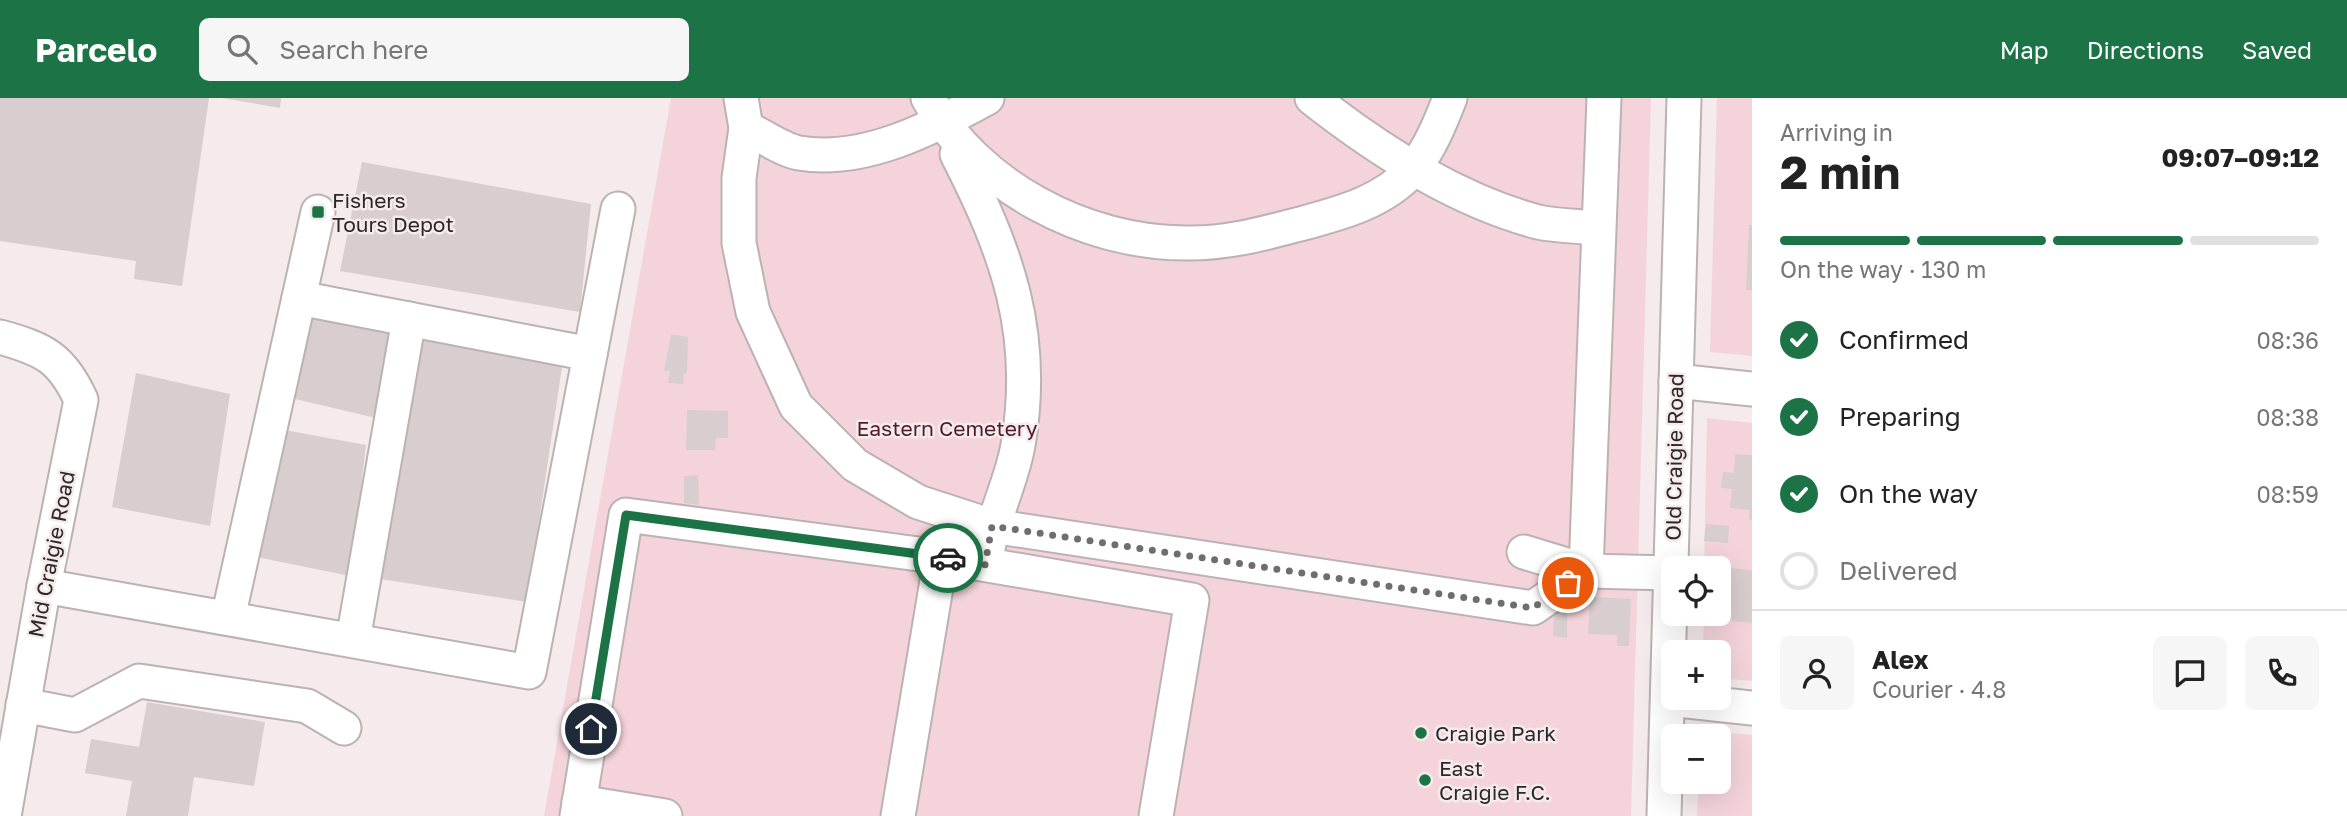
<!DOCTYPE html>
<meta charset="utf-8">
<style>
body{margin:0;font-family:"Golos Text",sans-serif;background:#f6f6f6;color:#222;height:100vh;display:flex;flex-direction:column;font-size:26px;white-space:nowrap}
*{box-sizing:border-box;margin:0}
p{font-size:23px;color:#767676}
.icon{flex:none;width:38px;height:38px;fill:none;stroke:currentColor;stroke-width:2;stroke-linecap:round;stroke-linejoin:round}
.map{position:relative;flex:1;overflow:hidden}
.details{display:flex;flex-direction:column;background:#fff;width:595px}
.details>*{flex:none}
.buttons{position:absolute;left:1661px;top:458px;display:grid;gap:14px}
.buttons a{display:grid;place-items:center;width:70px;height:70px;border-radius:10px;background:#fff;box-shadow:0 7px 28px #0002;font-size:35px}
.pin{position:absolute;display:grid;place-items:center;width:60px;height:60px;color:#fff;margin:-30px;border:4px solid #fff;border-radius:50%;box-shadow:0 2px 7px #0007}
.courier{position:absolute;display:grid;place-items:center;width:70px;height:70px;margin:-35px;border:5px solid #1c7346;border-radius:50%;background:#fff;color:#222;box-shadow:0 2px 9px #0007}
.headline em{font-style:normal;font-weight:700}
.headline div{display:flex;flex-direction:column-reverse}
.headline{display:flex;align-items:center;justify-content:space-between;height:119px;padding:0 28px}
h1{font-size:46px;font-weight:700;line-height:52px}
.bar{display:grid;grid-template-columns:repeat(4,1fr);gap:10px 7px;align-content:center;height:84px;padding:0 28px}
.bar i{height:9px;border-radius:5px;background:#e0e0e0}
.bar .selected{background:#1c7346}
.bar p{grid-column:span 4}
.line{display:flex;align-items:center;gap:18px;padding:0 28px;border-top:2px solid #e0e0e0}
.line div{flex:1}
.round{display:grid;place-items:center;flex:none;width:74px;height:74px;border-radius:10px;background:#f6f6f6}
ol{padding:0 28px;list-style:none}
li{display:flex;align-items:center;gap:21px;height:77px}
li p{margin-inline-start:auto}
li .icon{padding:7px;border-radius:50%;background:#1c7346;color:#fff;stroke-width:4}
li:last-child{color:#767676}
li i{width:38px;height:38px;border:4px solid #e0e0e0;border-radius:50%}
header{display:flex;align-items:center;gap:42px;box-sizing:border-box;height:98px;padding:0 35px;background:#1c7346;color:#fff}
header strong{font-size:33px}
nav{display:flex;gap:38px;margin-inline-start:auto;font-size:24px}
.search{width:490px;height:63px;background:#f6f6f6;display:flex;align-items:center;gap:18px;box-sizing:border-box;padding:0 24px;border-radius:10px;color:#767676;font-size:26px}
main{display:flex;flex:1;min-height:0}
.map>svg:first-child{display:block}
</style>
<header>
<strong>Parcelo</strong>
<div class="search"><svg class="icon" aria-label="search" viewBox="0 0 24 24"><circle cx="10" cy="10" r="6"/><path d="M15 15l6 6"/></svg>Search here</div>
<nav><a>Map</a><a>Directions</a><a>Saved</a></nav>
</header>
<main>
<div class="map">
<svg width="1752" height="718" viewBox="0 0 1752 718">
<rect width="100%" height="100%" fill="#f5eaec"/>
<g fill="#f4d4da">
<polygon points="671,0 1651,0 1631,718 544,718"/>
<polygon points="1717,0 1752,0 1752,258 1710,254"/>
<polygon points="1707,320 1752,325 1752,583 1719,580 1718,555 1703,555 1704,516 1718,516 1718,471 1704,471"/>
<polygon points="1709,633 1752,637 1752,718 1697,718 1699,684 1718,684 1718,639 1704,639"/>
</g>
<g fill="#d8cdcf">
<polygon points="0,0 209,0 182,188 134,181 136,163 0,143"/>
<polygon points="222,0 281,0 280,10"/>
<polygon points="362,64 591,106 580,214 340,173"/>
<polygon points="1749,127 1752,127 1752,192 1746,192"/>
<polygon points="309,218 392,236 376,320 291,300"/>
<polygon points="671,236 688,239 687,275 684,275 683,286 668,285 670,273 664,273"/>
<polygon points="423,238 562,269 527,504 374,480"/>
<polygon points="136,275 230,296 210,428 112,409"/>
<polygon points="687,312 728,313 728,340 716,340 715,352 686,352"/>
<polygon points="274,330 366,347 350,478 252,458"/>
<polygon points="1735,356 1752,357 1752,422 1749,421 1750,412 1730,410 1732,391 1721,390 1723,374 1734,375"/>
<polygon points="698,377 699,407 684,405 684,378"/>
<polygon points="1706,426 1729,428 1728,445 1704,443"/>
<polygon points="1727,470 1752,472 1752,525 1723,522"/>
<polygon points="1590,499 1631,501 1629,548 1617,548 1617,537 1588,536"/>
<polygon points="1554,513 1567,513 1567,540 1553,538"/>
<polygon points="147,604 265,624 254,688 194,679 188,718 126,718 132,683 85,675 91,641 139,649"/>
</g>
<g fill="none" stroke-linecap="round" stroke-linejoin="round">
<defs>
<g id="minor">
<polyline points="741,0 746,30 739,80 739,145 753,214 796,308 855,367 918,404 992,428 1533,510 1586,473 1604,0"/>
<path d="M928 0C976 88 1085 145 1185 145 1225 146 1262 136 1300 126 1341 115 1384 104 1413 71 1429 53 1441 23 1450 0"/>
<path d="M1312 0C1378 52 1455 102 1538 124 1557 128 1578 128 1597 130"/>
<path d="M746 30C762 37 782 52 799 55 864 66 932 30 987 0"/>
<path d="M957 56C1007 154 1037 235 1018 347 1012 382 995 414 988 450"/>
<polyline points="299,200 590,256"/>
<path d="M0 239C44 251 62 260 81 302L44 488 4 718"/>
<polyline points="1676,283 1752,291"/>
<polyline points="1524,454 1586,473 1672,475"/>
<polyline points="44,488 529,574 618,111"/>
<polyline points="228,520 318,114"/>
<polyline points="353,542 409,221"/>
<polyline points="1669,601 1752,610"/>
<polyline points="23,607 75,617 139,583 307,608 344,630"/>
<polyline points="579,704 665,718"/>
<polyline points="577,718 626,417 941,459 1192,502 1156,718"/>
<polyline points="898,718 941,459"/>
<polyline points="1664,718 1684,0"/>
</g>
</defs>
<use href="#minor" stroke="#bcb2b3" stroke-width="37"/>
<use href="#minor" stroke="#fff" stroke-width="33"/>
</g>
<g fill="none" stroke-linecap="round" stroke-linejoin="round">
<polyline stroke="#726c6d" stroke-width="7" stroke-dasharray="0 12.6" points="948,460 985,467 992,428 1533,510 1568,485"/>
<polyline stroke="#1c7346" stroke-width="9" points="591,631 626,417 948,460"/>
</g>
<g fill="#1c7346" stroke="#f5eaec" stroke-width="2.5">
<rect x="311" y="107" width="14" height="14" rx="3.5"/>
<circle cx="1421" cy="635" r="7"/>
<circle cx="1425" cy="682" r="7"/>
</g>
<g text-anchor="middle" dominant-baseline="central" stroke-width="5" stroke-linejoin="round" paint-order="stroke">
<g font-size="21" fill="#2c2828" stroke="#f5eaec" text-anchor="start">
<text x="332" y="102">Fishers<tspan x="332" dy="24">Tours Depot</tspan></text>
<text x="1435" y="635">Craigie Park</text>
<text x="1439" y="670">East<tspan x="1439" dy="24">Craigie F.C.</tspan></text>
</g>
<g font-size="21" fill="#511b2a" stroke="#f5eaec">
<text x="947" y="330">Eastern Cemetery</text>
</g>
<g font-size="21" fill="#2c2828" stroke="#f5eaec">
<text transform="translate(1674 359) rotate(-89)">Old Craigie Road</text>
<text transform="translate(51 456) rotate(-79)">Mid Craigie Road</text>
</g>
</g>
</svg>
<div class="buttons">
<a><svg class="icon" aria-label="locate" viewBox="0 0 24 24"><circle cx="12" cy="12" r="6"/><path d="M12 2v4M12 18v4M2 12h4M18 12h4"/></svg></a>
<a>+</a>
<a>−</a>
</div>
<div class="pin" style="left:1568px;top:485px;background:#ea580c"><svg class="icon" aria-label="bag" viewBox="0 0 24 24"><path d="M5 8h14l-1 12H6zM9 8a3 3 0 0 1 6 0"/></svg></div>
<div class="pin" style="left:591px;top:631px;background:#1f2937"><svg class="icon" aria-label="home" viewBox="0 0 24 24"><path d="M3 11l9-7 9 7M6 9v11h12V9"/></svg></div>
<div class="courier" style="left:948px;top:460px"><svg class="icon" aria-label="car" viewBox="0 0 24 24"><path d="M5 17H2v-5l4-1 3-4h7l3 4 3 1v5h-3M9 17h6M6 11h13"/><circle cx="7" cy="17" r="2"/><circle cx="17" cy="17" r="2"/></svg></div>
</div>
<section class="details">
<div class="headline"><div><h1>2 min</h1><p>Arriving in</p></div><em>09:07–09:12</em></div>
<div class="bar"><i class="selected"></i><i class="selected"></i><i class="selected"></i><i></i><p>On the way · 130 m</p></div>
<ol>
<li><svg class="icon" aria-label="check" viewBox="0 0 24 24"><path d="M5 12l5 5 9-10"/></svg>Confirmed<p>08:36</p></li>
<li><svg class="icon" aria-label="check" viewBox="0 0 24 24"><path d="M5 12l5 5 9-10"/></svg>Preparing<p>08:38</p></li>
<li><svg class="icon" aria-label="check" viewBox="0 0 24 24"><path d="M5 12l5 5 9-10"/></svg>On the way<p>08:59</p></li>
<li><i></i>Delivered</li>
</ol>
<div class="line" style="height:126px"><a class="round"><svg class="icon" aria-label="person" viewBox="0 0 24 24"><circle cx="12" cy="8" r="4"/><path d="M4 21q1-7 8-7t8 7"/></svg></a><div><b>Alex</b><p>Courier · 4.8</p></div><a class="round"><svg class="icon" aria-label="chat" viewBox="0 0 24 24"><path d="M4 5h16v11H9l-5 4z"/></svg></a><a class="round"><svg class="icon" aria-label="phone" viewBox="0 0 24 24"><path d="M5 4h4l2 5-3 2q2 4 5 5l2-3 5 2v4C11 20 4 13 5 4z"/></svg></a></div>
</section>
</main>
